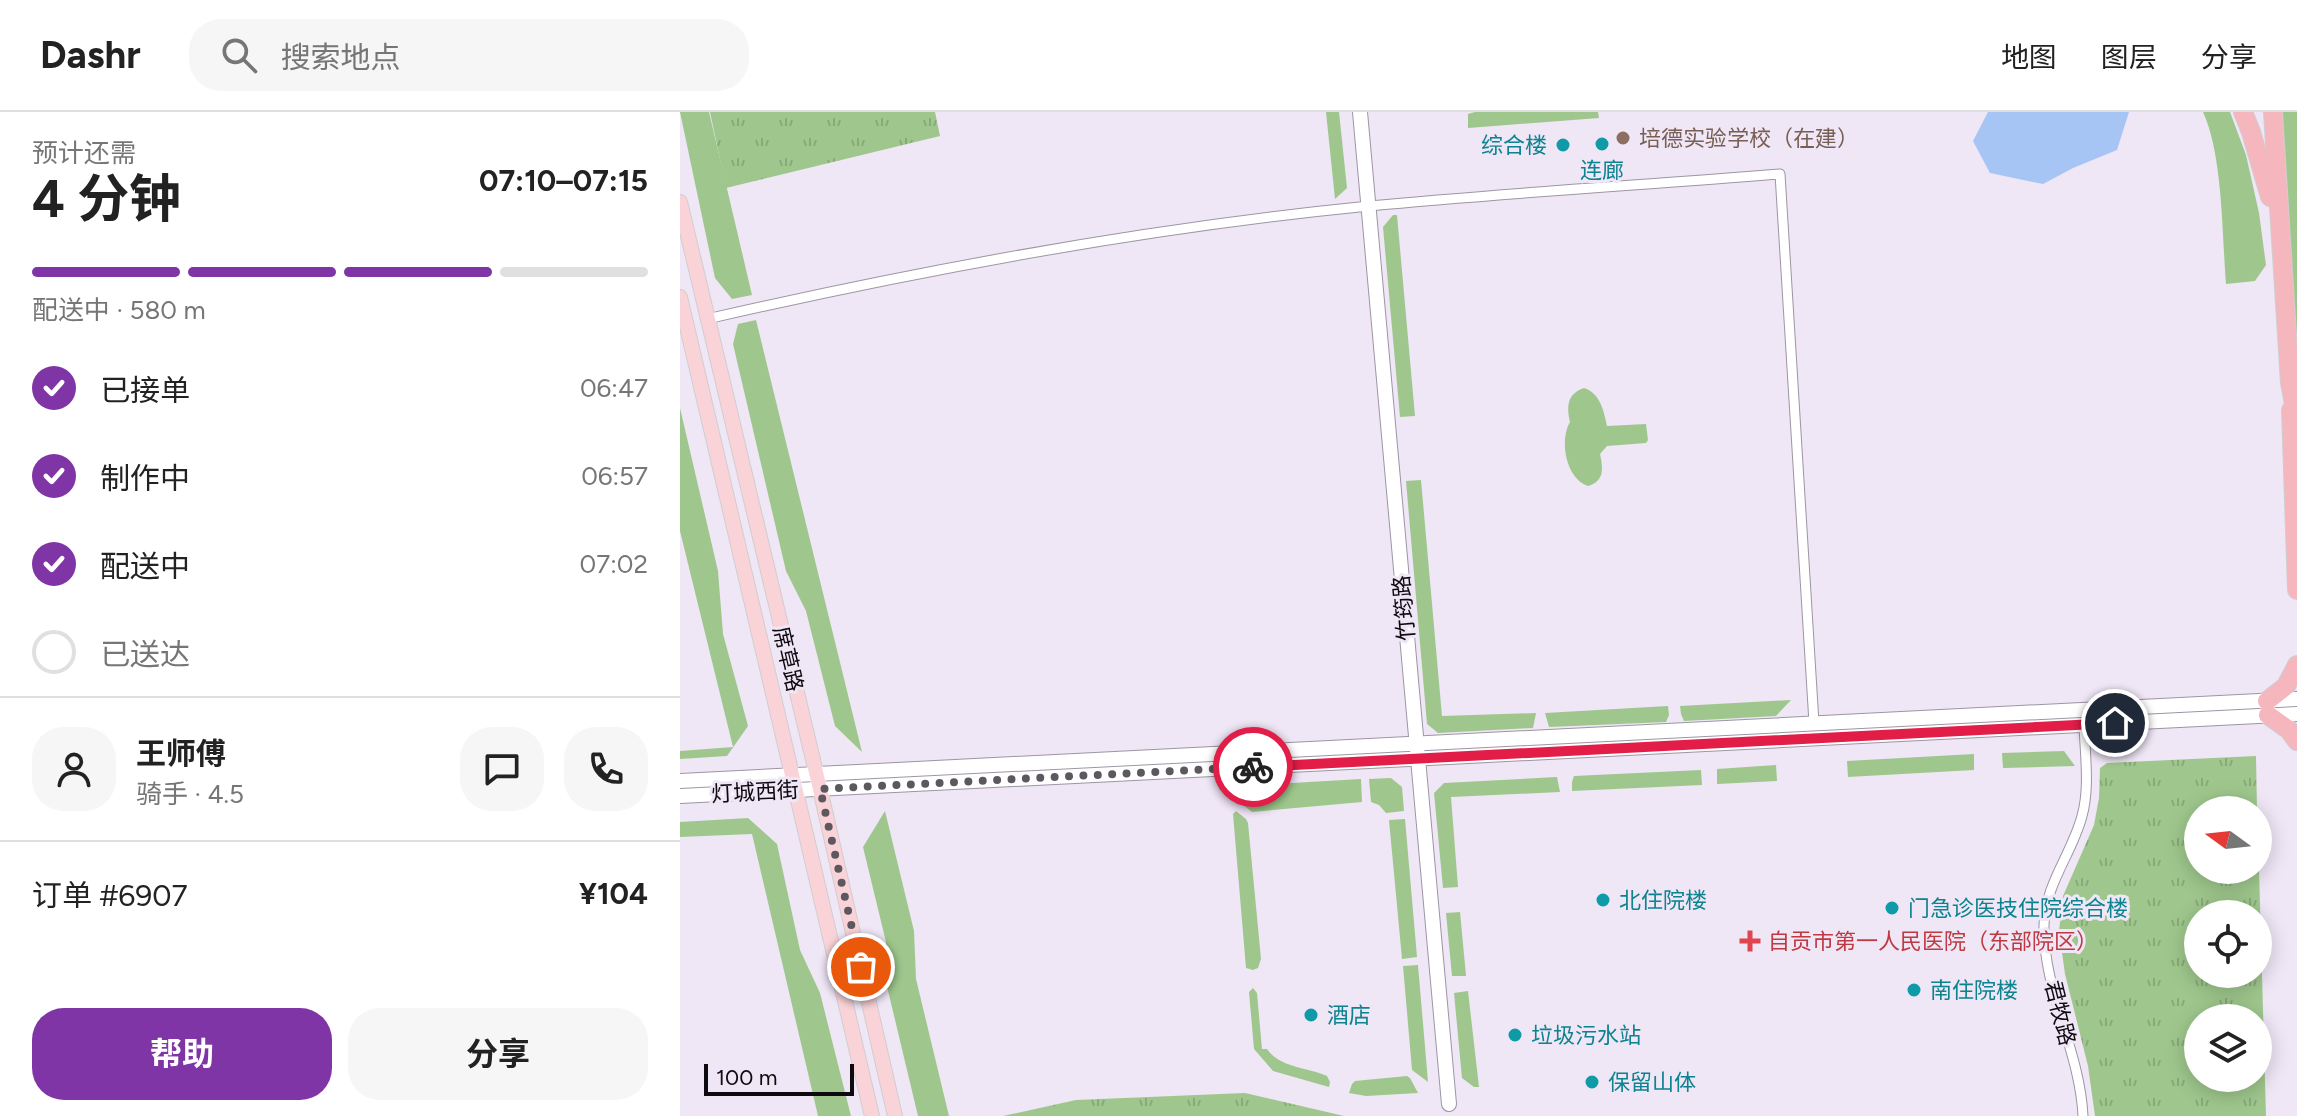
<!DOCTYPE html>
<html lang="zh">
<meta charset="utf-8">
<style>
body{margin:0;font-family:Figtree,"Noto Sans SC",sans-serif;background:#f6f6f6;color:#222;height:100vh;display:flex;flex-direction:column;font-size:30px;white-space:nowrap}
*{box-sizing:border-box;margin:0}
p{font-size:26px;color:#767676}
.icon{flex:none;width:44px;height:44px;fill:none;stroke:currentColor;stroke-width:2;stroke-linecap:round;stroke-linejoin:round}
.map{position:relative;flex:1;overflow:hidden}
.details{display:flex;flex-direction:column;background:#fff;width:680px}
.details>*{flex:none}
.needle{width:52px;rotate:285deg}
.buttons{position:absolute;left:1504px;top:684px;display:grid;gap:16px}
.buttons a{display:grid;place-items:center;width:88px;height:88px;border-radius:50%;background:#fff;box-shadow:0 4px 20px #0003;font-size:40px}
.scale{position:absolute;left:24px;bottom:20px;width:150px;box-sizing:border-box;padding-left:8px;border:4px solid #0e0b10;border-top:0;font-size:22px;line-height:28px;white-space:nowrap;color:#0e0b10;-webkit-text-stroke:6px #efe6f6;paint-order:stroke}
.pin{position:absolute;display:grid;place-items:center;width:68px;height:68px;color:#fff;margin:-34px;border:4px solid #fff;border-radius:50%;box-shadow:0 2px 8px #0007}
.courier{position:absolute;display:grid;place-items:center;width:80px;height:80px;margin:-40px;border:6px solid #e11d48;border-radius:50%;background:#fff;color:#222;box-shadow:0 2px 10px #0007}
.overview em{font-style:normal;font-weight:700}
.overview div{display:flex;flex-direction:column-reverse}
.overview{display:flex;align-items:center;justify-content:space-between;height:136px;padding:0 32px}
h1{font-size:52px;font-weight:700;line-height:60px}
.bar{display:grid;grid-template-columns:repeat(4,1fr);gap:12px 8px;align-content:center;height:96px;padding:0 32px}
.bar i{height:10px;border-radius:6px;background:#e0e0e0}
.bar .selected{background:#7f35a6}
.bar p{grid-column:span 4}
.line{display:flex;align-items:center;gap:20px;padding:0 32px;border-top:2px solid #e0e0e0}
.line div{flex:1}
.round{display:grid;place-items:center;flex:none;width:84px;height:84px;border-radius:32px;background:#f6f6f6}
ol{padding:0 32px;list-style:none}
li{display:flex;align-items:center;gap:24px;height:88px}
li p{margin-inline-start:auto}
li .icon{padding:8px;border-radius:50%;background:#7f35a6;color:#fff;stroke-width:4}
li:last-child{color:#767676}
li i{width:44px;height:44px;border:4px solid #e0e0e0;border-radius:50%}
.cta{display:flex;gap:16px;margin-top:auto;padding:16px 32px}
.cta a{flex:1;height:92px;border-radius:32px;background:#7f35a6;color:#fff;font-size:32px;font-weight:700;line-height:92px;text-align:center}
.cta a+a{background:#f6f6f6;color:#222}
header{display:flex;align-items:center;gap:48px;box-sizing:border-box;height:112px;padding:0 40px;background:#fff;border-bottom:2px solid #e0e0e0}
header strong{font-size:38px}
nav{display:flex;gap:44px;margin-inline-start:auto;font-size:28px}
.search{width:560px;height:72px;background:#f6f6f6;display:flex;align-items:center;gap:20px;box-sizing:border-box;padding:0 28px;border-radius:32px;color:#767676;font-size:30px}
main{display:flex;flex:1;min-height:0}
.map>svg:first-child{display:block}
</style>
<header>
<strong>Dashr</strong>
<div class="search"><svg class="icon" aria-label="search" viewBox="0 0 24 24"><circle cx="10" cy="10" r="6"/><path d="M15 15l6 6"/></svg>搜索地点</div>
<nav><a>地图</a><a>图层</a><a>分享</a></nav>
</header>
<main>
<section class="details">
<div class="overview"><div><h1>4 分钟</h1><p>预计还需</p></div><em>07:10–07:15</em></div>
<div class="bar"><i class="selected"></i><i class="selected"></i><i class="selected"></i><i></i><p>配送中 · 580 m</p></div>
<ol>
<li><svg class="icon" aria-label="check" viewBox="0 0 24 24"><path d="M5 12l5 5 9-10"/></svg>已接单<p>06:47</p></li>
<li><svg class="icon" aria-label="check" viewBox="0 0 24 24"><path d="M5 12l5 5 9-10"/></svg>制作中<p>06:57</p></li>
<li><svg class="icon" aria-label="check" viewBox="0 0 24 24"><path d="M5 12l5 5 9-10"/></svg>配送中<p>07:02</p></li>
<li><i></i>已送达</li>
</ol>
<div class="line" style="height:144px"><a class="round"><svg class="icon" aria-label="person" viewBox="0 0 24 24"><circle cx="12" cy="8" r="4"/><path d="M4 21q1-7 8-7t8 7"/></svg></a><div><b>王师傅</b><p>骑手 · 4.5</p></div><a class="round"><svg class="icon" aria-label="chat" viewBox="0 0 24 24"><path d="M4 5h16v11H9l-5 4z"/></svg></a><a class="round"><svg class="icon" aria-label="phone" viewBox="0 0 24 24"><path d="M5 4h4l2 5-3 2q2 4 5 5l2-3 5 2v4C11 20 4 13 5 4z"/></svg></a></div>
<div class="line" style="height:104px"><div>订单 #6907</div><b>¥104</b></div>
<div class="cta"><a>帮助</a><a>分享</a></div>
</section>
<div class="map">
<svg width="1617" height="1004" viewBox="0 0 1617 1004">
<defs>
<pattern id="park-tufts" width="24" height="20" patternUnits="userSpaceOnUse" patternTransform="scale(2)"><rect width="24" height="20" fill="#9fc78d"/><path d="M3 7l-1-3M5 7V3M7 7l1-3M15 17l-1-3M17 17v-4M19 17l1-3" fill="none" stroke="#88aa79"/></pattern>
</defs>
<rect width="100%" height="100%" fill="#efe6f6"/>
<g fill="#9fc78d">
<polygon points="0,0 29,0 72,183 52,187 35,166"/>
<polygon points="646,0 659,0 667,76 655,87"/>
<polygon points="795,0 918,0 919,6 788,16 788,2"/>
<path d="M1523 0H1550L1566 43 1579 101 1586 153 1575 169 1546 172C1542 123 1543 43 1523 0Z"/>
<polygon points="1601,0 1617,0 1617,231"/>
<polygon points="713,103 717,103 735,304 720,305 703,115"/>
<polygon points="76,208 182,640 155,614 126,499 106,459 53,232 58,212"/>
<path d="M904 276C920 281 924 299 927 314L966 312 968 328 966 331 927 334 920 342C923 356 925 369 908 374 886 367 879 328 890 310 887 296 886 282 904 276Z"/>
<polygon points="0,296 38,459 43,522 68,614 47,644 0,647 0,639 53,635 0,419"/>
<polygon points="741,368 762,604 856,601 853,616 758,621 747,612 726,369"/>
<polygon points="1111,588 1096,604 1004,609 1001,602 1000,594"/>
<polygon points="988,594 989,603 986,610 869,615 865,601"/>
<polygon points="1384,639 1395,654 1323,656 1322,641"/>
<polygon points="1294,642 1294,658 1168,665 1167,649"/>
<polygon points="1096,653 1097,669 1037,672 1037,657"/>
<polygon points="1021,658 1022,673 892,679 892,670 894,664"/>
<polygon points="877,665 880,680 771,685 778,775 763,776 754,681 764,671"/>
<polygon points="711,666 722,675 724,699 706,701 699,693 691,690 689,667"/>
<polygon points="681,667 682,690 572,700 562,692 563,687 577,673"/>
<polygon points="205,699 234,819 236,867 269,1004 238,1004 205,866 206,830 183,735"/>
<polygon points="556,699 566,707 568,711 581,847 578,856 573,858 566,856 553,702"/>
<polygon points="68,706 97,732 120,838 140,881 171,1004 138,1004 72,722 0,725 0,710"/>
<polygon points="725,707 737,845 722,847 709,708"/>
<polygon points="780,800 786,864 772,864 766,801"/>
<polygon points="738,853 748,970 732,958 723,854"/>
<path d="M573 876 577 881 582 937H587C600 956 627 955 647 964L650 970 649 975 593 959 574 937 569 880Z"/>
<polygon points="788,879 799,975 794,975 782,966 774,881"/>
<polygon points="727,964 730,966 738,981 686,984 669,981 672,972 675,969"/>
</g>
<g fill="url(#park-tufts)" fill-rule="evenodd">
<polygon points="30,0 255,0 260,24 46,76"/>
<path d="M1576 644 1577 698H1518V758H1578V722L1586 1004H1415L1408 954 1385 862 1379 819 1383 784 1414 713 1419 686 1420 656 1427 651ZM1578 802V862H1518V802ZM1578 906V966H1518V906Z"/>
<polygon points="565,981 664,1004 323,1004 396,988"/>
</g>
<polygon fill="#a6c5f4" points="1308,0 1449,0 1437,38 1393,56 1363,72 1310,61 1293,29"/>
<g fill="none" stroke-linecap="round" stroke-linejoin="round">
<defs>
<g id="street">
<path d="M27 207C245 157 466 116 689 94 826 81 963 73 1100 62L1134 611"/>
<path d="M1403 1004C1400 939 1363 879 1364 813 1365 772 1392 742 1402 704 1410 676 1405 642 1404 613"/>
</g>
<g id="secondary">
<polyline points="680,0 769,992"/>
<polyline points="0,669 1617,587"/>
<polyline points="0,684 1617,602"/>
</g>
<g id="primary">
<polyline points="0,90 140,677 215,1004"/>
<polyline points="0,185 192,1004"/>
</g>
<g id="highway">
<polyline points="1563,0 1571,20 1590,85"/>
<polyline points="1593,0 1610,271 1617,308"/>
<polyline points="1611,298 1617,478"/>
<polyline points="1587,589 1606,574 1617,553"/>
<polyline points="1588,603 1609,618 1617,629"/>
</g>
</defs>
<use href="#street" stroke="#9d95a4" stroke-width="11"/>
<use href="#secondary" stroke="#9d95a4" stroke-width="16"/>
<use href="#primary" stroke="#cfcecf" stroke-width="16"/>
<use href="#highway" stroke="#cfcecf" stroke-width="20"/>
<use href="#street" stroke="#fff" stroke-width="9"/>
<use href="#secondary" stroke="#fff" stroke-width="14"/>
<use href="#primary" stroke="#f9d3d8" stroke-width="14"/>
<use href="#highway" stroke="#f5b6be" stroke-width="18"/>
</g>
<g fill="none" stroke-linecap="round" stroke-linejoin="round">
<polyline stroke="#5d5860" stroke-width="8" stroke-dasharray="0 14.4" points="181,855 140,677 573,655"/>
<polyline stroke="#e11d48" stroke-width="10" points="573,655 1435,611"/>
</g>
<circle fill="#8d6e63" stroke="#efe6f6" stroke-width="3" cx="943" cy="26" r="8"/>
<g fill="#0f9aa8" stroke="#efe6f6" stroke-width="3">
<circle cx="922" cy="32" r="8"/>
<circle cx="883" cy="33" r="8"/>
<circle cx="923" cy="788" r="8"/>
<circle cx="1212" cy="796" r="8"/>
<circle cx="1234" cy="878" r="8"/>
<circle cx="631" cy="903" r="8"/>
<circle cx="835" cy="923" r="8"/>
<circle cx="912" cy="970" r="8"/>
</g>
<path fill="#e0444e" stroke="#efe6f6" stroke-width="3" d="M1066 817h8v8h8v8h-8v8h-8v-8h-8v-8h8z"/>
<g text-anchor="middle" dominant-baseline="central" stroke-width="6" stroke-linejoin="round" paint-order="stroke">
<g font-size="22" fill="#785e54" stroke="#efe6f6" text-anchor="start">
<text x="959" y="26">培德实验学校（在建）</text>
</g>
<g font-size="22" fill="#0d838f" stroke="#efe6f6" text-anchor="start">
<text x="867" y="33" text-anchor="end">综合楼</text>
<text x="922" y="58" text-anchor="middle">连廊</text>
<text x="939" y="788">北住院楼</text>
<text x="1228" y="796">门急诊医技住院综合楼</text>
<text x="1250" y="878">南住院楼</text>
<text x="647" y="903">酒店</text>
<text x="851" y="923">垃圾污水站</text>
<text x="928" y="970">保留山体</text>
</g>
<g font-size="22" fill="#0e0b10" stroke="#efe6f6">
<text transform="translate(724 496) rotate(-95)">竹筠路</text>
<text transform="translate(108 547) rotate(77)">席草路</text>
<text transform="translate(75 680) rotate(-3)">灯城西街</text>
<text transform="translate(1380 901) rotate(76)">君牧路</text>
</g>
<g font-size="22" fill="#be3a42" stroke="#efe6f6" text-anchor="start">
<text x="1088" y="829">自贡市第一人民医院（东部院区）</text>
</g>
</g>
</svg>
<div class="buttons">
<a><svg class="needle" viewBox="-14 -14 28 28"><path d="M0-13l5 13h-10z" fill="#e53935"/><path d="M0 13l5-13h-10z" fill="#767676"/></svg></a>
<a><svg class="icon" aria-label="locate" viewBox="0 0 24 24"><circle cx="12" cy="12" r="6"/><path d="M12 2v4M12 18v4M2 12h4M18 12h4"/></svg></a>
<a><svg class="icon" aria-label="layers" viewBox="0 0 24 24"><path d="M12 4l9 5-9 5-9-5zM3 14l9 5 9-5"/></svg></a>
</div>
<div class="scale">100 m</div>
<div class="pin" style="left:181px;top:855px;background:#ea580c"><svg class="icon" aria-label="bag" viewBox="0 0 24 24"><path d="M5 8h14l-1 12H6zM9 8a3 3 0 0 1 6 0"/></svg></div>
<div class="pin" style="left:1435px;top:611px;background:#1f2937"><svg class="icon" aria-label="home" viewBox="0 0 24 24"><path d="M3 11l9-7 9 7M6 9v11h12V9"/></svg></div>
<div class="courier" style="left:573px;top:655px"><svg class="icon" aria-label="bike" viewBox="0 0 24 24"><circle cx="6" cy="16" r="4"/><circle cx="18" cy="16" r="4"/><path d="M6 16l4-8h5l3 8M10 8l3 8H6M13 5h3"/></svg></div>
</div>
</main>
